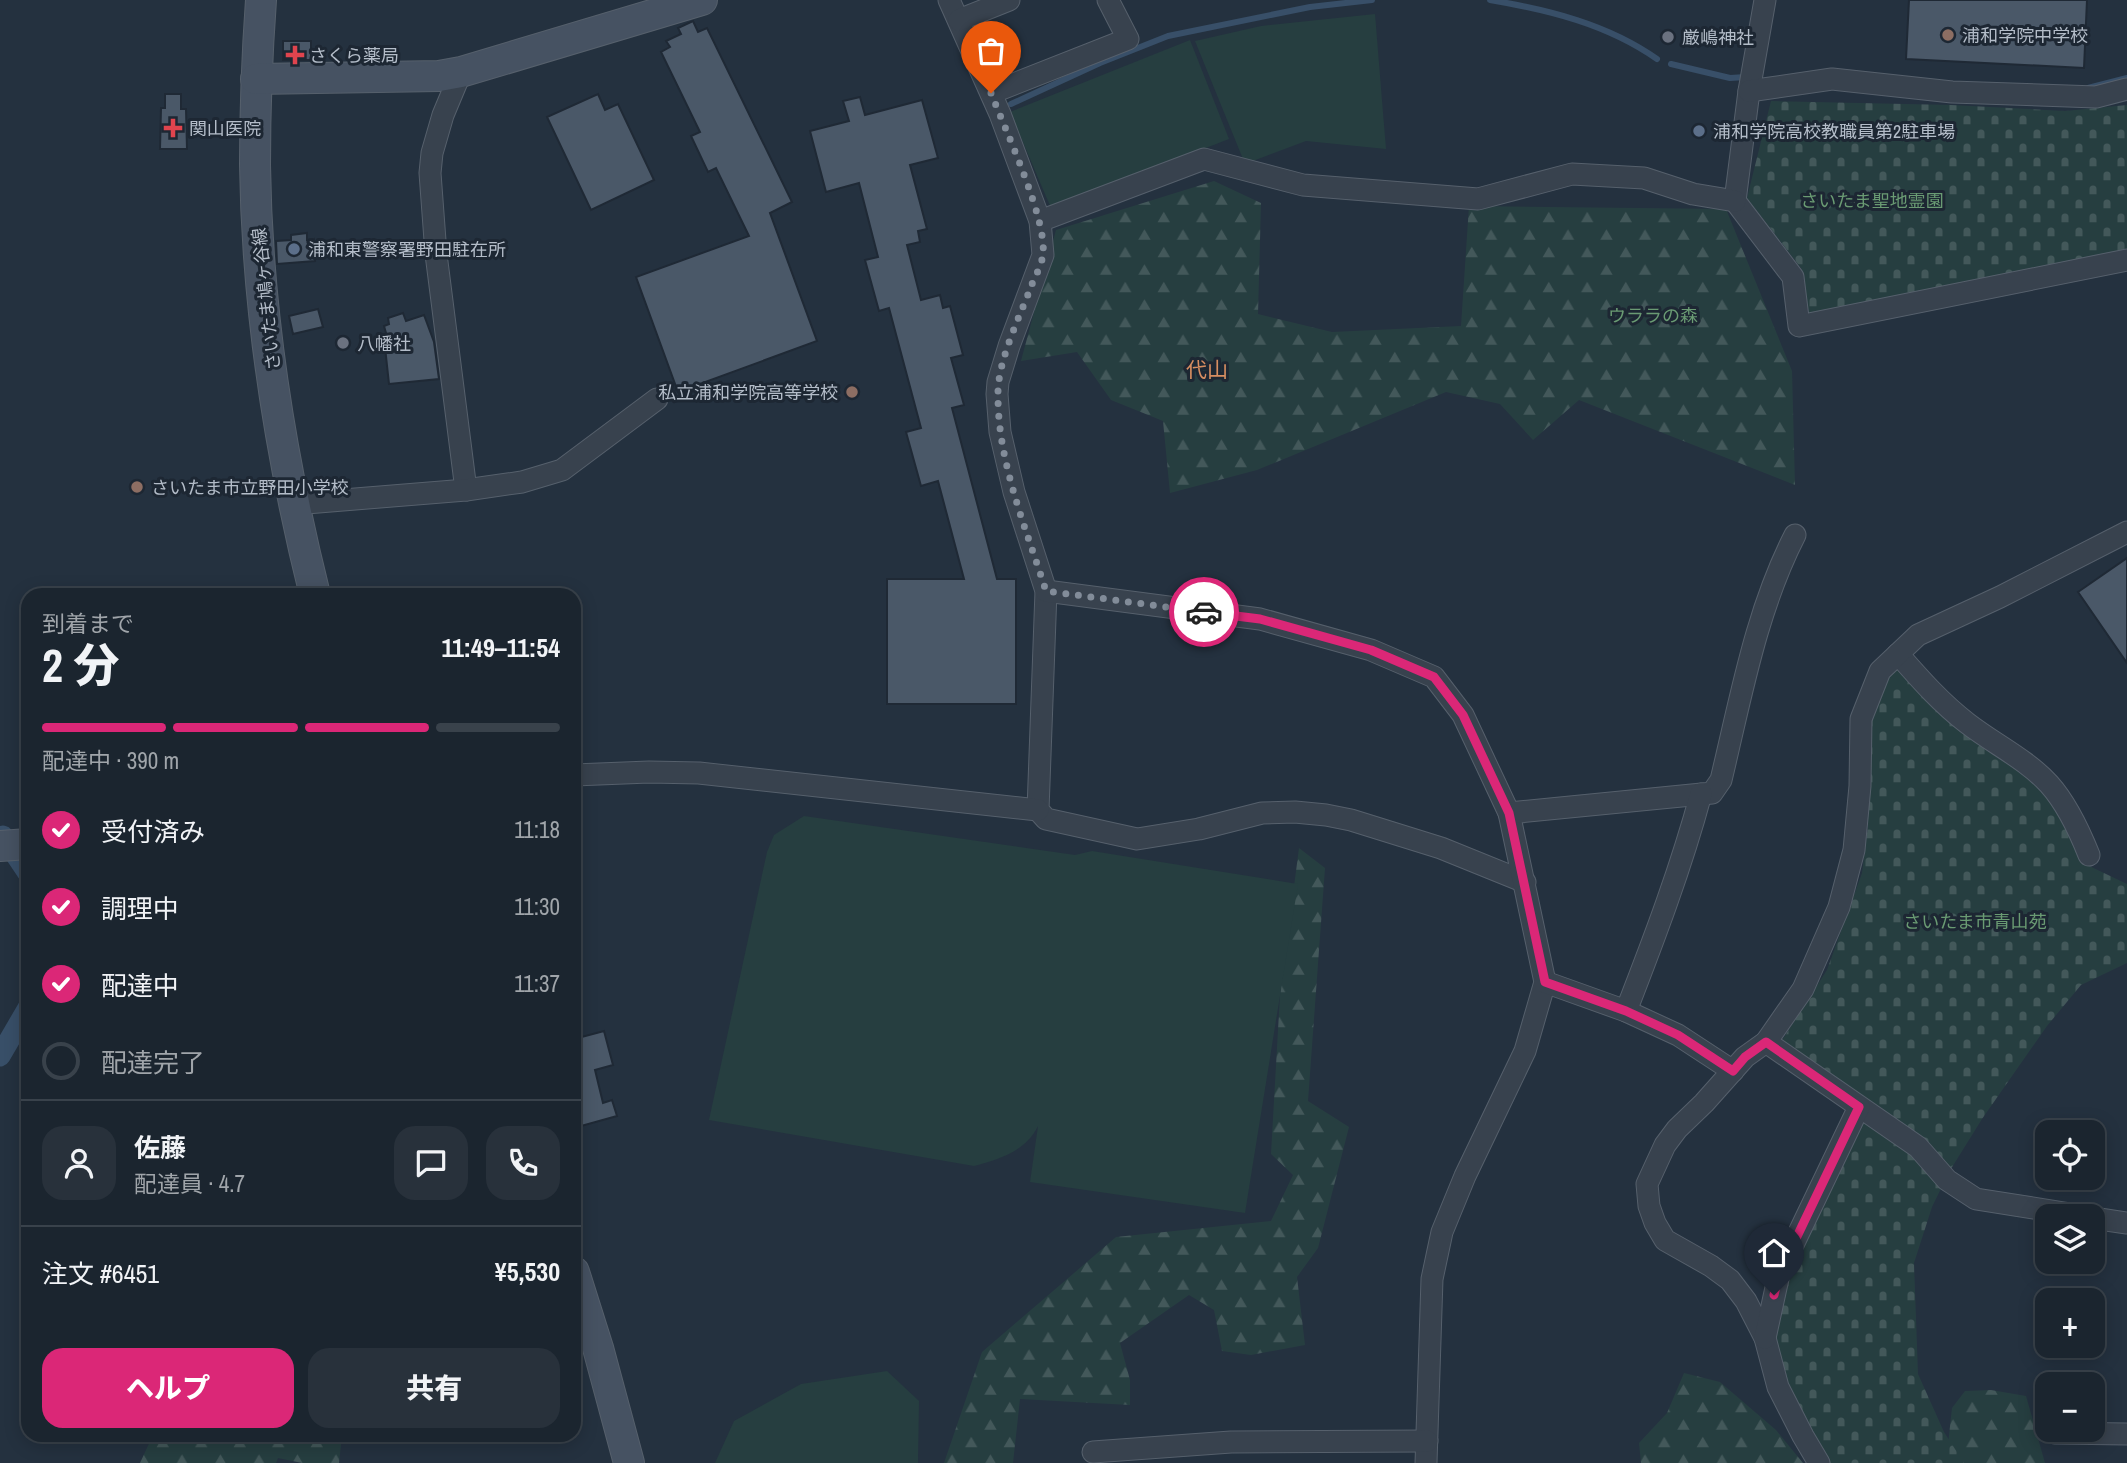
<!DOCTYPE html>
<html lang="ja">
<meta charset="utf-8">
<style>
body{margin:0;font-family:"Archivo Narrow","Noto Sans JP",sans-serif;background:#28313b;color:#f1f3f6;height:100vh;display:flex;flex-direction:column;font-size:26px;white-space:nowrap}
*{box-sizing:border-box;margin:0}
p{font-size:23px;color:#a0a5aa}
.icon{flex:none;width:38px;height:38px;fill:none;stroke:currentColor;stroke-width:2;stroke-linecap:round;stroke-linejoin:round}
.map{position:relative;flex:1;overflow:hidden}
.details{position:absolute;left:21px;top:588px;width:560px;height:854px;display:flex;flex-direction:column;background:#1b252f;border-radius:21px;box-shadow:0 4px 18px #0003,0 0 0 2px #39424b}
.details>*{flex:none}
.tools{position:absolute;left:2035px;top:1120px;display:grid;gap:14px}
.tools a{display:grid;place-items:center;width:70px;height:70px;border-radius:14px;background:#1b252f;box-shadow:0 4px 18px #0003,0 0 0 2px #39424b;font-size:35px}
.pin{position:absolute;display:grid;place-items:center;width:60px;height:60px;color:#fff;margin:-72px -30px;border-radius:50% 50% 50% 0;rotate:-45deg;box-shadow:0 0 7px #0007}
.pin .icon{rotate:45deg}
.courier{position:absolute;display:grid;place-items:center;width:70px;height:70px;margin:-35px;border:5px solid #db2777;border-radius:50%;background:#fff;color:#222;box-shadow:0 2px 9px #0007}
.summary em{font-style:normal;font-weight:800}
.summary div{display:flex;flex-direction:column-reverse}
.summary{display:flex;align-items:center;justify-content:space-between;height:119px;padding:0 21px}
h1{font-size:46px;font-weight:800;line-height:52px}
.bar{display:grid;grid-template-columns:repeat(4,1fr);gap:10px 7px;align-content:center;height:84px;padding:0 21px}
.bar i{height:9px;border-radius:5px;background:#39424b}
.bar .active{background:#db2777}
.bar p{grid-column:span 4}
.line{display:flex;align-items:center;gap:18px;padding:0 21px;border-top:2px solid #39424b}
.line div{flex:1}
.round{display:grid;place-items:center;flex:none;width:74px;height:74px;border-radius:21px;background:#28313b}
ol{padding:0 21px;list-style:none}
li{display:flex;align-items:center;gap:21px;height:77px}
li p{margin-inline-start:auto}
li .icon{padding:7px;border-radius:50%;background:#db2777;color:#fff;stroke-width:4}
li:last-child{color:#a0a5aa}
li i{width:38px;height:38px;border:4px solid #39424b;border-radius:50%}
.action{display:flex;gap:14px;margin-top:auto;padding:14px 21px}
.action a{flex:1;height:80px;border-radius:21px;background:#db2777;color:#fff;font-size:28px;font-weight:800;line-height:80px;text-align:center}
.action a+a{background:#28313b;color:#f1f3f6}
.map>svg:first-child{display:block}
</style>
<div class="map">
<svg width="2127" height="1463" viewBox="0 0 2127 1463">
<defs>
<pattern id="forest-firs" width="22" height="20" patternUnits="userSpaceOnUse" patternTransform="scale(1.75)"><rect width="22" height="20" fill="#263e40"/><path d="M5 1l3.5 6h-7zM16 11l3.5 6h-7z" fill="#43585a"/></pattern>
<pattern id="cemetery-stones" width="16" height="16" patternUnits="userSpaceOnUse" patternTransform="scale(1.75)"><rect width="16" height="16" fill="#263e40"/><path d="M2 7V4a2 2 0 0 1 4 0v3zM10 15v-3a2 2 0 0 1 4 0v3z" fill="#43585a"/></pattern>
</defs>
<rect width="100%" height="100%" fill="#24313f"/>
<g fill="url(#forest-firs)">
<polygon points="1214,181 1261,203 1258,314 1332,332 1461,326 1469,206 1726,209 1792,371 1795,485 1579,400 1533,440 1500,404 1446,392 1257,470 1170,493 1163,421 1111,400 1077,352 1021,361 1056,230"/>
<polygon points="1299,848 1325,868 1308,1101 1349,1127 1318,1248 1297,1277 1305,1345 1251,1355 1222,1351 1214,1310 1189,1295 1120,1343 1130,1380 1130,1405 1020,1399 1013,1463 944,1463 982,1352 1116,1237 1271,1221 1293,1175 1271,1154 1280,995"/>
<polygon points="1684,1373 1720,1382 1776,1430 1803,1463 1641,1463 1639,1443 1667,1413"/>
<polygon points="1991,1390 2026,1396 2045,1463 1946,1463 1952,1408 1965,1391"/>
<polygon points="153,1435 342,1435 339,1463 302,1463 278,1458 276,1463 140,1463"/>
</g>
<g fill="url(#cemetery-stones)">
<polygon points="1771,101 1951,105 2065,111 2127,105 2127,249 1809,313 1801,268 1747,198"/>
<polygon points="1895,667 1905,668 2046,790 2085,864 2127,884 2127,963 2081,985 2047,1026 1982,1119 1949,1172 1932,1207 1914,1263 1918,1374 1944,1432 1964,1463 1828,1463 1791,1395 1771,1333 1784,1277 1869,1103 1781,1042 1827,970 1862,873 1868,826 1867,718 1877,691"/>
</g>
<g fill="#263e40">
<polygon points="1375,14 1386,149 1306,141 1245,164 1195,41 1261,26"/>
<polygon points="1190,40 1229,139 1051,208 1010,112"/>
<path d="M804 816 1075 855 1092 851 1298 884 1245 1213 1030 1182 1038 1126C1026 1151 1000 1159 974 1166L709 1120 767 852 774 835Z"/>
<polygon points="887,1371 919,1401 918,1463 715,1463 734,1421 801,1384"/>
</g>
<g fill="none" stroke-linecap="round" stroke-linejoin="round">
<g stroke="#384f68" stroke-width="6">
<path d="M1490 0C1549 10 1607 24 1657 59"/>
<polyline points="1671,64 1730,78 1746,77"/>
<polyline points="2088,88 2127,78"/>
<polyline points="1011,104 1100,63 1168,36 1310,7 1372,0"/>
</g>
<g stroke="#384f68" stroke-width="21">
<polyline points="3,836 28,873"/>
<polyline points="0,1056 28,1008"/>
</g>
</g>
<g fill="#4a5868" stroke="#1f2935" stroke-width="2">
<polygon points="1909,0 2087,0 2084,68 1906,59"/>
<polygon points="693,21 698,32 707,28 792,202 770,213 817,341 678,392 636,277 749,236 716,168 708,172 691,136 700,132 661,52 670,47 666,41 681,34 678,28"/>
<rect x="283" y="41" width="28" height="19"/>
<polygon points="165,94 181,94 181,109 186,109 187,149 160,149 161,108 165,108"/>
<polygon points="598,94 605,110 618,104 654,180 591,210 547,117"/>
<polygon points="860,97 865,115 922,100 938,158 910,165 927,229 918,231 920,242 907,245 921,300 940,295 943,308 950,306 963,355 951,358 964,405 952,408 997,579 1016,579 1016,704 887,704 887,579 964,579 938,481 921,486 906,432 921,428 889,308 879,311 865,260 878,257 859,183 826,192 810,131 849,121 843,101"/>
<polygon points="307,233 307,240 314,239 315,261 277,264 276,241 291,240 291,235"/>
<polygon points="318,309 323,327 293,334 289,316"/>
<polygon points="403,313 406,321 424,315 434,342 439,379 389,384 385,347 390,347 384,326 389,324 388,318"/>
<polygon points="2127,558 2127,663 2078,592"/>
<polygon points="604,1031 613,1065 595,1070 603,1103 612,1100 617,1116 574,1128 574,1039"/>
</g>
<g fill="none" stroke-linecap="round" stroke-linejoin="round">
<defs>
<g id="street">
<polyline points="949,0 1000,114 1040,221 1043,255 1009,346 998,382 997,394 1000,432 1014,492 1046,591 1038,810 1046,819 1137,839 1199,829 1262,813 1295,812 1326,815 1351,820 1441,848 1525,882"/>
<polyline points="1765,0 1749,91 1735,201 1793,277 1799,326 2127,260"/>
<polyline points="959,20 1009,0"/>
<polyline points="461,72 443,115 432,153 430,173 436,254 466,490"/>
<polyline points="1749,91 1832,79 1952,92 2096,97 2127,89"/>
<polyline points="991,93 1128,39 1108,0"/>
<polyline points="1040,221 1204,159 1303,185 1478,199 1572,174 1644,178 1693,194 1735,201"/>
<polyline points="294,504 466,490 522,482 562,470 657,399"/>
<polyline points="1046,591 1260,619 1371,650 1434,677 1463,715 1509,813 1545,982 1525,1051 1465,1176 1442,1232 1432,1279 1426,1463"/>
<path d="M1898 654C1920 679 1940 702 1967 723 1994 744 2026 759 2049 784 2067 804 2079 830 2089 855"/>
<polyline points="574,775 649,772 699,773 1038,810"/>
<path d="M1509 813 1712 793 1721 780C1741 697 1756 611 1795 535"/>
<polyline points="1545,982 1626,1011 1678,1035 1733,1071"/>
<path d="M1626 1011C1654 939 1681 868 1701 794"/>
<polyline points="1766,1042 1745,1057 1704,1103 1677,1129 1665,1145 1647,1184 1649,1206 1655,1223 1665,1240 1711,1266 1730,1280 1746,1301 1765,1338 1778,1387 1803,1436 1819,1463"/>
<polyline points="2083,1216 1976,1199 1947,1180 1918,1147 1766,1042 1803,989 1839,907 1854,850 1860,786 1861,719 1880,671 1918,635 2000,597 2127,532"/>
<polyline points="2093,1218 2127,1223"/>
<polyline points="1765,1338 1779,1274 1859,1107"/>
<polyline points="2055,1433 2127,1434"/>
<polyline points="1093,1452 1231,1442 1427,1441"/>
</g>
<g id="secondary">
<path d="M261 0C257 55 255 110 255 165 257 309 280 455 315 595"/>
<polyline points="256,79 439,76 461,72 702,0"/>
<polyline points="0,846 28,844"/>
<polyline points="574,1272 598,1348 629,1463"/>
</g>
</defs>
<use href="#street" stroke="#56606c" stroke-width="23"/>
<use href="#secondary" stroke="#56606c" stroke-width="32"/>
<use href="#street" stroke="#38424e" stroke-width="21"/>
<use href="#secondary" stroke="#465262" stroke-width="30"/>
</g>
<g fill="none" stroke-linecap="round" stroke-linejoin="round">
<path stroke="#828c99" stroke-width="7" stroke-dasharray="0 12.6" d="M991 93C1005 129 1047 219 1043 254 1042 264 1036 275 1032 284 1020 317 997 361 998 396 998 463 1026 528 1046 591L1204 612"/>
<polyline stroke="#db2777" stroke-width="9" points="1204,612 1260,619 1371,650 1434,677 1463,715 1509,813 1545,982 1626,1011 1678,1035 1733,1071 1745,1057 1766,1042 1859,1107 1779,1274 1774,1295"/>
</g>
<g fill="#8d6e63" stroke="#1d2733" stroke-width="2.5">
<circle cx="1948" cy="35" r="7"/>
<circle cx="852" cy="392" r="7"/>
<circle cx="137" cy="487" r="7"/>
</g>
<g fill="#6b7280" stroke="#1d2733" stroke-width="2.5">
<circle cx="1668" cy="37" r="7"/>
<circle cx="343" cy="343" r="7"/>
</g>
<g fill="#e0444e" stroke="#1d2733" stroke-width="2.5">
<path d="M291.5 44.5h7v7h7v7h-7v7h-7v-7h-7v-7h7z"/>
<path d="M169.5 117.5h7v7h7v7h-7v7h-7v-7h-7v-7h7z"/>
</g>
<g fill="#5c6f8a" stroke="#1d2733" stroke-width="2.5">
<circle cx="1699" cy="131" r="7"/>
<circle cx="294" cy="249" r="7"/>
</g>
<g text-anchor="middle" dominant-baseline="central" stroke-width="6" stroke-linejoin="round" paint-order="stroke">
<g font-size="18" fill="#b4bdc9" stroke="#1d2733" text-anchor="start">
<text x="1962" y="35">浦和学院中学校</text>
<text x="1682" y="37">厳嶋神社</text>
<text x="309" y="55">さくら薬局</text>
<text x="189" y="128">関山医院</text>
<text x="1713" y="131">浦和学院高校教職員第2駐車場</text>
<text x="308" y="249">浦和東警察署野田駐在所</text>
<text x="357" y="343">八幡社</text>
<text x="838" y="392" text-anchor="end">私立浦和学院高等学校</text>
<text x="151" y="487">さいたま市立野田小学校</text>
</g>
<g font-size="18" fill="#6a9b73" stroke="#1d2733">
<text x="1872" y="200">さいたま聖地霊園</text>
<text x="1653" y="315">ウララの森</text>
<text x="1975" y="921">さいたま市青山苑</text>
</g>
<g font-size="18" fill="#b4bdc9" stroke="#1d2733">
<text transform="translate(266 299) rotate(-96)">さいたま鳩ヶ谷線</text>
</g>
<g font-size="21" fill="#d78e61" stroke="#1d2733">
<text x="1207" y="369">代山</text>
</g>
</g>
</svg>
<div class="tools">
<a><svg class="icon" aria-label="locate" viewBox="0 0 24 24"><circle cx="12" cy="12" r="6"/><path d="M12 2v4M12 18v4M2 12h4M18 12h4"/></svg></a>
<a><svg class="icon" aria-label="layers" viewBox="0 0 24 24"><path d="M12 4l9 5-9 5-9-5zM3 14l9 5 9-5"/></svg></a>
<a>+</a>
<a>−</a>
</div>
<div class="pin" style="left:991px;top:93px;background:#ea580c"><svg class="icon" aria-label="bag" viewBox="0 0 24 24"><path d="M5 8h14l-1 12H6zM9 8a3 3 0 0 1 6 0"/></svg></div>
<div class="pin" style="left:1774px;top:1295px;background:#1f2937"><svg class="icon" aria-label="home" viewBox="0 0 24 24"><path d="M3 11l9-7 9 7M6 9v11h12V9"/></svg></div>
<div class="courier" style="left:1204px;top:612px"><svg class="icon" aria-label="car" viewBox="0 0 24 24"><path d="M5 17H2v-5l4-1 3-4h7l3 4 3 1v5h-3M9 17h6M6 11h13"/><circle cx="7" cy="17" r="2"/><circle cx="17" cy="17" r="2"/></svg></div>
<section class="details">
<div class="summary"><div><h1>2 分</h1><p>到着まで</p></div><em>11:49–11:54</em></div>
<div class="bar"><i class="active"></i><i class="active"></i><i class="active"></i><i></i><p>配達中 · 390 m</p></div>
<ol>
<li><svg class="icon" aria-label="check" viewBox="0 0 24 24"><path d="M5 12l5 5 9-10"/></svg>受付済み<p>11:18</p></li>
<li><svg class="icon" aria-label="check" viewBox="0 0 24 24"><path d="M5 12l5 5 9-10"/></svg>調理中<p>11:30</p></li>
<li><svg class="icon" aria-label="check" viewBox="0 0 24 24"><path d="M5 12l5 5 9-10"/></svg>配達中<p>11:37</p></li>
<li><i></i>配達完了</li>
</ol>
<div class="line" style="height:126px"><a class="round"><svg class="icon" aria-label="person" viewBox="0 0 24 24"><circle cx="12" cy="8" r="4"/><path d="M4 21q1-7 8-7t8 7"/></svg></a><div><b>佐藤</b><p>配達員 · 4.7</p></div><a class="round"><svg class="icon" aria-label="chat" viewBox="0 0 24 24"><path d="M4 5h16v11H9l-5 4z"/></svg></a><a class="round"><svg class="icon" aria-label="phone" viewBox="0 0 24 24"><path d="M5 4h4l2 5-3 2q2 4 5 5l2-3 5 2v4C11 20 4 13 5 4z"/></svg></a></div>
<div class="line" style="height:91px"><div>注文 #6451</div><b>¥5,530</b></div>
<div class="action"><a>ヘルプ</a><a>共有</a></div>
</section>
</div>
